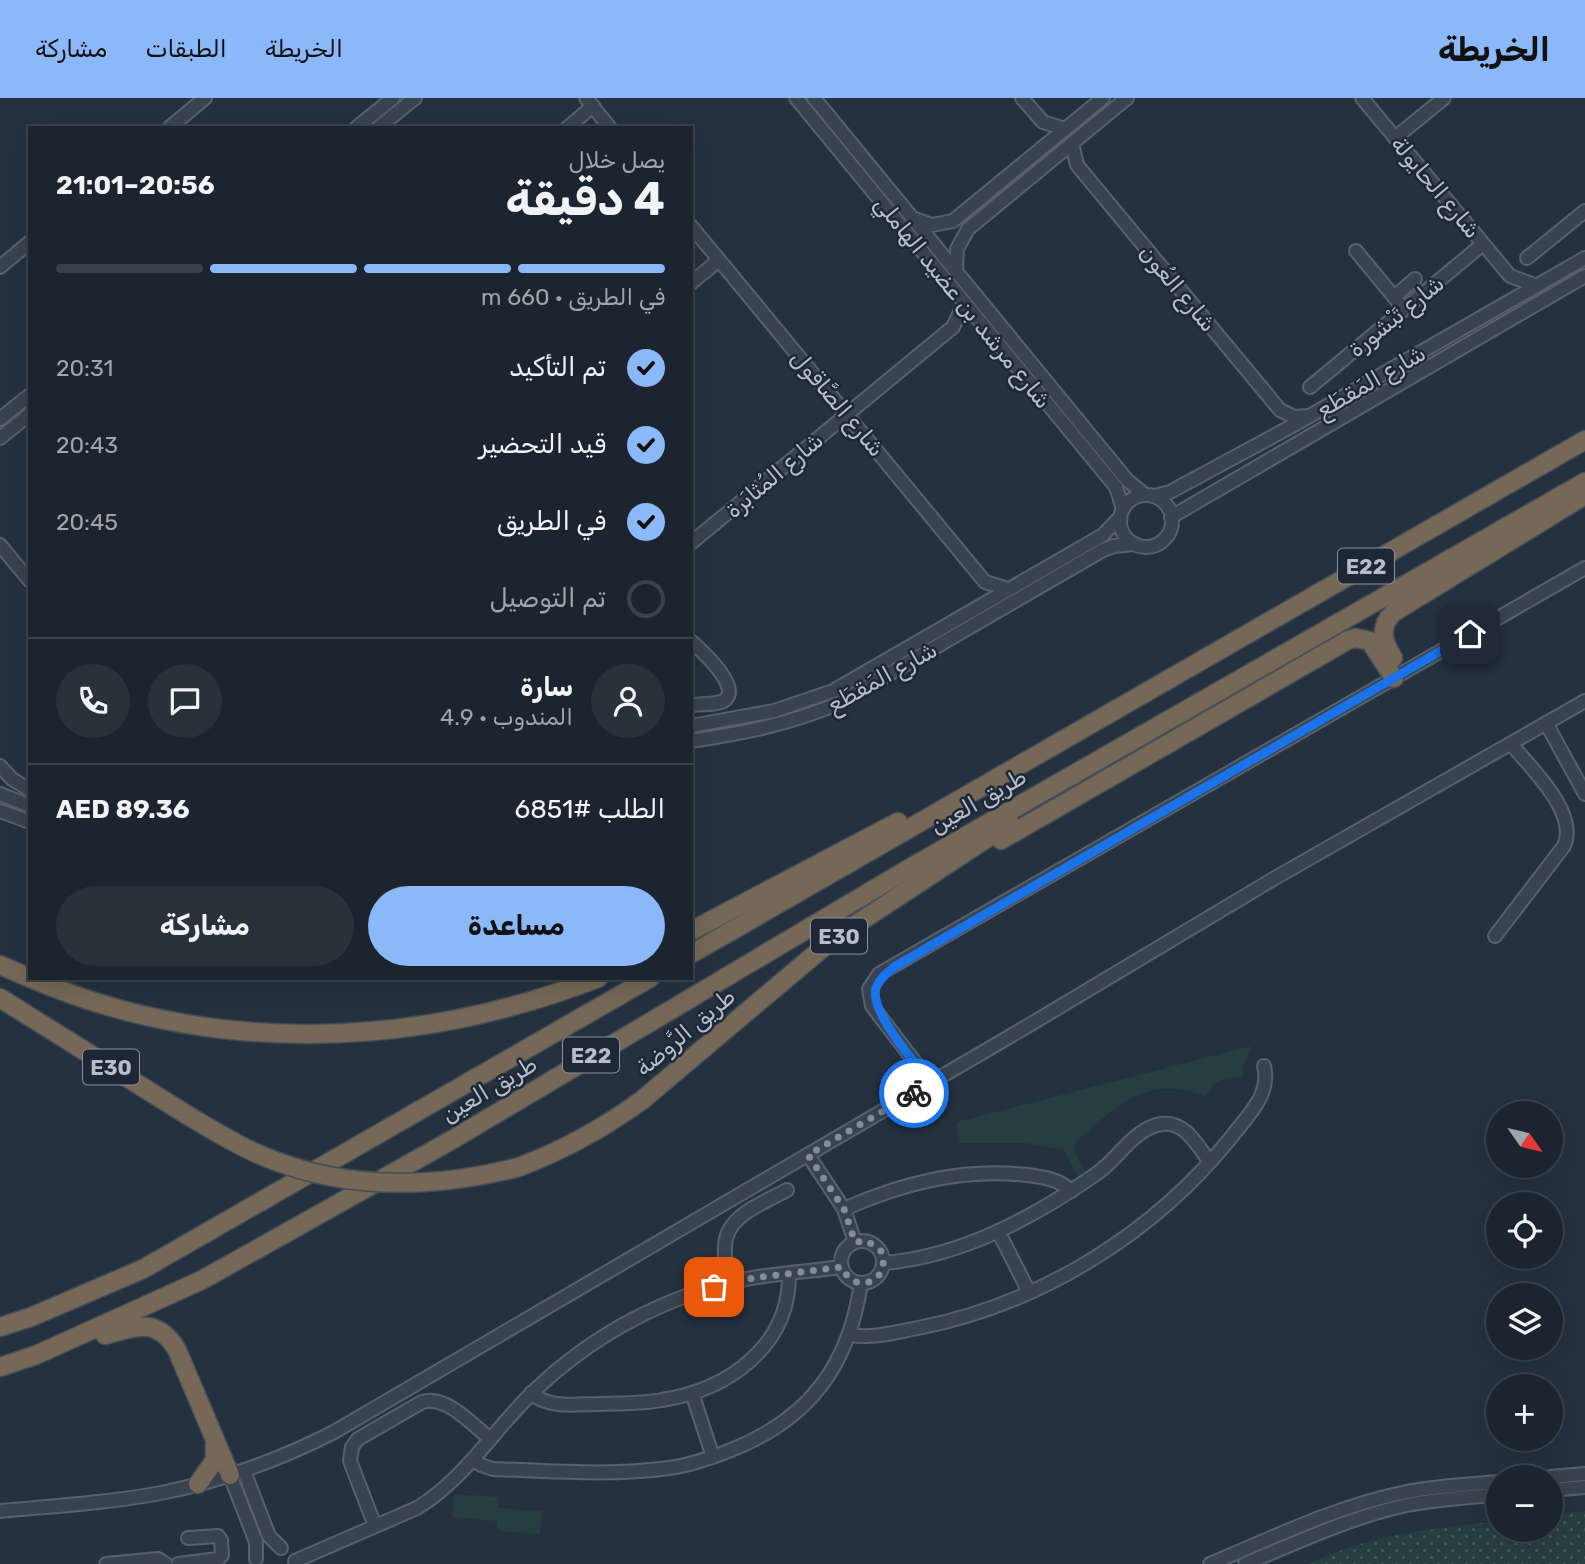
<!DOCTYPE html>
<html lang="ar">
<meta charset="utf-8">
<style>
body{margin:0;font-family:Rubik,Vazirmatn,sans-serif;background:#29313b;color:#f1f3f6;direction:rtl;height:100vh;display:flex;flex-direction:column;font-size:26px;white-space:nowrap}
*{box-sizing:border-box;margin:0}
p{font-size:23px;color:#a0a5aa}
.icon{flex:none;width:38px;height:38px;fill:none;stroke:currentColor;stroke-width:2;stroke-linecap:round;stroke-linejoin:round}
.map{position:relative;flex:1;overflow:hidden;direction:ltr}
.details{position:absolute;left:28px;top:28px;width:665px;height:854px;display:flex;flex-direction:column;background:#1c252f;border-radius:0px;box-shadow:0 7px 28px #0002,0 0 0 2px #3a424b;direction:rtl}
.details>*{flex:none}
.needle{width:46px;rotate:124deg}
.buttons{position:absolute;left:1486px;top:1003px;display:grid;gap:14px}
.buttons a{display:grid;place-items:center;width:77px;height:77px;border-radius:50%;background:#1c252f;box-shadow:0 7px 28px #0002,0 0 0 2px #3a424b;font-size:35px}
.pin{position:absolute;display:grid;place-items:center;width:60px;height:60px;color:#fff;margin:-30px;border-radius:14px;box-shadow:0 4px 10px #0006}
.courier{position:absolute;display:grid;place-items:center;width:70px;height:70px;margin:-35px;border:5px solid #1a73e8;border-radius:50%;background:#fff;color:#222;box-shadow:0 2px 9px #0007}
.summary em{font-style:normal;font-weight:700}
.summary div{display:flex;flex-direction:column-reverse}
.summary{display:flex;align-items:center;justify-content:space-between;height:119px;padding:0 28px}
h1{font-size:46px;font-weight:700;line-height:52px}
.bar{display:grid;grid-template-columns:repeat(4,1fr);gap:10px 7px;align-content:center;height:84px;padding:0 28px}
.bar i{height:9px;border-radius:5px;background:#3a424b}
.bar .current{background:#8bb8f9}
.bar p{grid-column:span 4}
.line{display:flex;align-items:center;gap:18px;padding:0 28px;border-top:2px solid #3a424b}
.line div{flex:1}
.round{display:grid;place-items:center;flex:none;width:74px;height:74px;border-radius:37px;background:#29313b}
ol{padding:0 28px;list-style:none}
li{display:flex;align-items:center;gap:21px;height:77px}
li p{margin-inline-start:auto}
li .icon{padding:7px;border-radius:50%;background:#8bb8f9;color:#111;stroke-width:4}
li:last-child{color:#a0a5aa}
li i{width:38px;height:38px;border:4px solid #3a424b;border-radius:50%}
.cta{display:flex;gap:14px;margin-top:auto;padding:14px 28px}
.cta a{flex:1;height:80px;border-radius:42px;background:#8bb8f9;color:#111;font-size:28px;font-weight:700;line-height:80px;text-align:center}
.cta a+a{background:#29313b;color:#f1f3f6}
header{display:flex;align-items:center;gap:42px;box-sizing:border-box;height:98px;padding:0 35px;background:#8bb8f9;color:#111}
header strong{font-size:33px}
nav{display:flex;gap:38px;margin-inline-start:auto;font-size:24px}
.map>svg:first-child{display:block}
</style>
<header>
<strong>الخريطة</strong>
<nav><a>الخريطة</a><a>الطبقات</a><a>مشاركة</a></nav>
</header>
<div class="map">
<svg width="1585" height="1466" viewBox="0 0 1585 1466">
<defs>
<pattern id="grass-dots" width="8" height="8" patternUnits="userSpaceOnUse" patternTransform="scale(1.75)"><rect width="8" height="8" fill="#273e40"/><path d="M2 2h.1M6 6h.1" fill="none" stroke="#44585a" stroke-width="1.8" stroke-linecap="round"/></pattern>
</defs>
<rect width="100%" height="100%" fill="#25313f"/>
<path fill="url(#grass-dots)" d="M1585 1413V1466H1309C1368 1436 1434 1431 1498 1423V1432H1550L1551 1417Z"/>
<g fill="#273e40">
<path d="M1251 948 1244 966 1242 979C1222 979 1217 981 1205 998 1145 977 1118 1007 1076 1044L1074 1052 1087 1078 1080 1083 1064 1052 1025 1045H958L957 1024Z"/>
<polygon points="454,1396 499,1399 498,1410 542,1413 540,1436 497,1433 497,1423 452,1419"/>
</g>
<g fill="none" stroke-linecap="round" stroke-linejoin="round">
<defs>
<g id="minor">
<polyline points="586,0 610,30"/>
<polyline points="796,0 1116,389 1123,411"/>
<polyline points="814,0 1127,382 1145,397"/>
<polyline points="1022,0 1043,24 1065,31"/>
<polyline points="1362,0 1510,178 1537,188"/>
<polyline points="169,30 205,0"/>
<polyline points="356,30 393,0"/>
<polyline points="378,30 415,0"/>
<polyline points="567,30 593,8"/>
<polyline points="1395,40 1444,0"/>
<polyline points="1072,45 1077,67 1280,312 1294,319 1309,318"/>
<polyline points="915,121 932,127 953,123 1103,0"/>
<polyline points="691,128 985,484 1008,491"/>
<polyline points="1356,153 1404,211"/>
<polyline points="1527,160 1585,113"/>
<polyline points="0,169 30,144"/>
<polyline points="956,173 957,151 968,131 1127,0"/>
<polyline points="691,185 719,162"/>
<polyline points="1394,199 1415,181"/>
<polyline points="1310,289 1483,146"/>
<polyline points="0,321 30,297"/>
<polyline points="0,340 30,316"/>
<circle cx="1146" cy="423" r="26"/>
<polyline points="1154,398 1170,394 1292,328 1585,160"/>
<polyline points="1171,419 1585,178"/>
<polyline points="691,445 953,229 964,206"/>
<polyline points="0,447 30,483"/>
<path d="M691 543C702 553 741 588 725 602 718 607 700 606 691 607"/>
<polyline points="1546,625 1585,696"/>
<polyline points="691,628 774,613 833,593 1103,437 1120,419"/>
<path d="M691 643C743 635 791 626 839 605L1103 452 1114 448 1135 446"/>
<polyline points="0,668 12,681 30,692"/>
<polyline points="0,696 30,708"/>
<polyline points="0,713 30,724"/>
<path d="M1495 838 1564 748C1579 715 1531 670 1511 646"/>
<polyline points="931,985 872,908 869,891 879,876 1585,470"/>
<polyline points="808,1057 844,1111 855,1144"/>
<path d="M844 1111C903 1085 962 1070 1027 1077 1043 1079 1059 1081 1071 1093"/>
<polyline points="998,1133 1029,1194"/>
<circle cx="862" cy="1164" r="21"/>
<path d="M883 1165C962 1159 1036 1118 1099 1074 1119 1059 1136 1029 1162 1026 1186 1023 1198 1049 1210 1064"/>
<path d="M728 1186C727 1173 724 1160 725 1148 726 1117 764 1105 787 1092"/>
<path d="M850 1237C872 1241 896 1234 918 1230 1041 1206 1155 1135 1233 1037 1249 1016 1271 996 1264 968"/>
<path d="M531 1295C549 1311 576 1306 598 1306 619 1305 641 1306 662 1302 728 1292 790 1248 789 1176"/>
<polyline points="692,1295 713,1359"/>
<path d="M473 1362 481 1367 493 1371C552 1373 611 1378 669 1370 691 1367 711 1360 731 1352 809 1321 849 1268 861 1185"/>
<polyline points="244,1373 269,1438 281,1450"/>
<polyline points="230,1377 256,1444 256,1461"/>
<polyline points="1550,1379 1585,1376"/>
<polyline points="1550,1392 1585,1389"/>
<path d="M0 1413C54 1408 108 1405 161 1395 221 1383 279 1362 334 1334L1031 926 1275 780 1585 603"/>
<path d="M375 1428 350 1363 352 1349 358 1341 422 1304C445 1296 473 1327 490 1341"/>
<path d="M295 1463 417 1410C463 1382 491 1336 529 1298 589 1238 669 1195 752 1180 781 1175 812 1173 842 1169"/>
<polyline points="106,1466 158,1461 166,1466"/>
<polyline points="178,1466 218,1461 222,1457 221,1442 218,1438 188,1440"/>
<path d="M1210 1466C1272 1440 1335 1409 1402 1395 1434 1388 1466 1387 1498 1384"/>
<path d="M1245 1466C1298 1444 1351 1419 1407 1407 1437 1401 1467 1399 1498 1397"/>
</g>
<g id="highway">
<path d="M1393 560C1383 543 1378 529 1394 514L1585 397"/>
<polyline points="1001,742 1348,542 1356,540 1370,543 1394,580"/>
<polyline points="691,833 898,724"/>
<polyline points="691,856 1585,342"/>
<polyline points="0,867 30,880"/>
<path d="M30 880C212 958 415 951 598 880"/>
<polyline points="0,900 192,1020"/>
<path d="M519 1069C564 1052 602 1031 641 1003L832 842 1010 725"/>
<polyline points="0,1229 31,1219 143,1171 650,880"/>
<path d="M105 1237C135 1229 157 1218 177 1252L230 1377"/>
<polyline points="0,1269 36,1257 202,1182 450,1043 910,770 1585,384"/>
<polyline points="198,1386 215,1362 215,1346"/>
</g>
</defs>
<use href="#minor" stroke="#57616d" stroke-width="16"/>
<use href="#highway" stroke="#444e5a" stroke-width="21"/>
<use href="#minor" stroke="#39434f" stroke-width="12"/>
<use href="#highway" stroke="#756856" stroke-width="18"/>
<defs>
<path id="highway-bridge" d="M192 1020C214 1033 235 1046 258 1056 342 1093 432 1091 519 1069"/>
</defs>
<use href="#highway-bridge" stroke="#444e5a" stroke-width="21" stroke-linecap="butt"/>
<use href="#highway-bridge" stroke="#756856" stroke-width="18"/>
</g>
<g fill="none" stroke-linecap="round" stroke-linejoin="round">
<path stroke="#838d99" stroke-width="7" stroke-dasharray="0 12.6" d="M714 1189 753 1180 842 1169C854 1199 893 1183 881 1153L867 1143 855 1144 844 1111 808 1057 914 995"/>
<path stroke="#1a73e8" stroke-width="9" d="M914 995 930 985C916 965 869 914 876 890 879 881 887 875 894 869L1470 536"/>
</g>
<g text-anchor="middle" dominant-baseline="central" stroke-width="5" stroke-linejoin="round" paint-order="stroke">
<g fill="#1e2834" stroke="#88919d" stroke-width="2">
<rect x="1338" y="450.5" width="56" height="35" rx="5"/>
<rect x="811" y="820.5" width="56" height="35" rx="5"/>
<rect x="563" y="939.5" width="56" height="35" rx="5"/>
<rect x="83" y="951.5" width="56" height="35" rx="5"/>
</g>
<g font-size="21" font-weight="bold" fill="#b5beca">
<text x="1366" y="468">E22</text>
<text x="839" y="838">E30</text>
<text x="591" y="957">E22</text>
<text x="111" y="969">E30</text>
</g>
<g font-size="23" fill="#b5beca" stroke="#1e2834">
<text transform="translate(1436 89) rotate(50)">شارع الحايولة</text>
<text transform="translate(1178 190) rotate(50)">شارع العُون</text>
<text transform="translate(963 204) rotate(51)">شارع مرشد بن عضيد الهاملي</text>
<text transform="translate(1396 218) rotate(-39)">شارع تَبْشورة</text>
<text transform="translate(1371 283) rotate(-30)">شارع المَقطَع</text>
<text transform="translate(838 305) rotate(50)">شارع الصَّاقول</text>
<text transform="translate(774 377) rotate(-40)">شارع المُثابَرة</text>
<text transform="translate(882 579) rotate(-29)">شارع المَقطَع</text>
<text transform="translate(978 703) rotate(-30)">طريق العين</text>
<text transform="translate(685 934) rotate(-40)">طريق الرَّوضة</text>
<text transform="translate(489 991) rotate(-31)">طريق العين</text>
</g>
</g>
</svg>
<div class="buttons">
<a><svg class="needle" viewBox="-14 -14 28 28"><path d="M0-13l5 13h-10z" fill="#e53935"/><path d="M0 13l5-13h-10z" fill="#a0a5aa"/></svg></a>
<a><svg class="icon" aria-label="locate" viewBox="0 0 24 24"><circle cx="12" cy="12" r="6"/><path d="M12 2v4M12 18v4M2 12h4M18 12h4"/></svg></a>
<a><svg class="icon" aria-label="layers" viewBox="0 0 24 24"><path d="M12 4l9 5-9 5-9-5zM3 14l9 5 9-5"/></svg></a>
<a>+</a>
<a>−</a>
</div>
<div class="pin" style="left:714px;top:1189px;background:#ea580c"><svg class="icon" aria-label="bag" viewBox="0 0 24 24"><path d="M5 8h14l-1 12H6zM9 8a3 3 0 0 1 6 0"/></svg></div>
<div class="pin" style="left:1470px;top:536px;background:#1f2937"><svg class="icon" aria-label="home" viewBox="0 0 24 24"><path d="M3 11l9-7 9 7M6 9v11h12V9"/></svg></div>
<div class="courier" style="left:914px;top:995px"><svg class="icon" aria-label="bike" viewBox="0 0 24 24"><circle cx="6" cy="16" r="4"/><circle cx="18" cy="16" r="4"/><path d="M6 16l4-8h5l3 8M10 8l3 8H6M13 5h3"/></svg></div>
<section class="details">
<div class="summary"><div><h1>4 دقيقة</h1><p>يصل خلال</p></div><em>20:56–21:01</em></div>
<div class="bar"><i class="current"></i><i class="current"></i><i class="current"></i><i></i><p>في الطريق · 660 m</p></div>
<ol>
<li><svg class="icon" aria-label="check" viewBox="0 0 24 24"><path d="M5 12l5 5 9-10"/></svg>تم التأكيد<p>20:31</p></li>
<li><svg class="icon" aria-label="check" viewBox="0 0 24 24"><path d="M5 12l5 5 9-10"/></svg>قيد التحضير<p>20:43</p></li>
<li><svg class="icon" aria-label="check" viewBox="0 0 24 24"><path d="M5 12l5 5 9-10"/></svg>في الطريق<p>20:45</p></li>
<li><i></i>تم التوصيل</li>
</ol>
<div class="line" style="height:126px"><a class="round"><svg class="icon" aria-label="person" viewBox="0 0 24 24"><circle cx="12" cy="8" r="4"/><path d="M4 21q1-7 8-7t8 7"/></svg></a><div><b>سارة</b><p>المندوب · 4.9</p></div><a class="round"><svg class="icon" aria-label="chat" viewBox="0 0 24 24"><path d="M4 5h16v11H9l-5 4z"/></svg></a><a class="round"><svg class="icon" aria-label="phone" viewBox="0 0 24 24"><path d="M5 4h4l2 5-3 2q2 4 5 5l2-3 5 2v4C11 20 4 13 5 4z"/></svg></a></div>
<div class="line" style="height:91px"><div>الطلب #6851</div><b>AED 89.36</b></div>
<div class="cta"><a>مساعدة</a><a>مشاركة</a></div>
</section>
</div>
